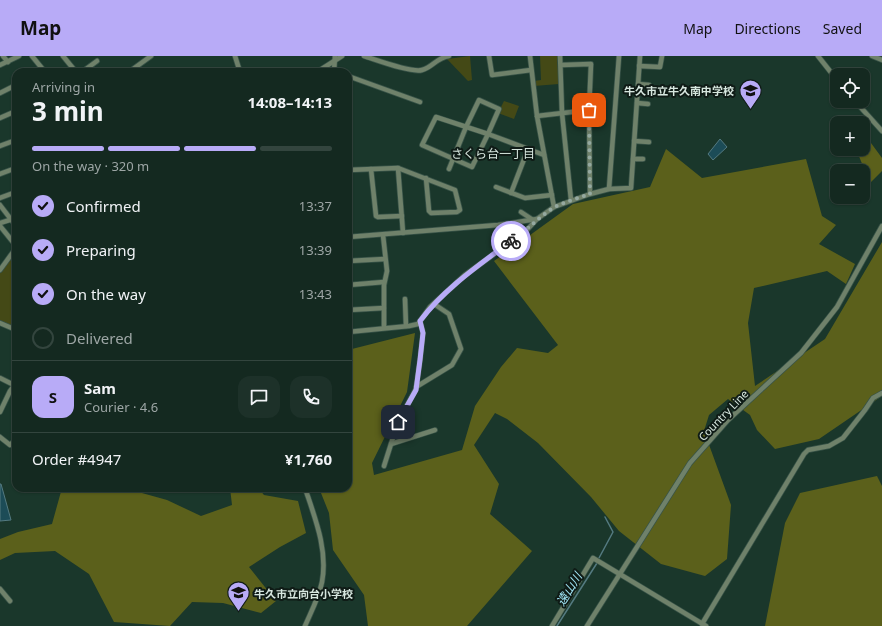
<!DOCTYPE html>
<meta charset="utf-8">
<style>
body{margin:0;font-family:"Noto Sans","Noto Sans JP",sans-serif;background:#1d3129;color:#f1f3f6;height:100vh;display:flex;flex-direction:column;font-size:15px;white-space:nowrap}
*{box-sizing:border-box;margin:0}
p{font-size:13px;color:#9da6a5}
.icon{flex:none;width:22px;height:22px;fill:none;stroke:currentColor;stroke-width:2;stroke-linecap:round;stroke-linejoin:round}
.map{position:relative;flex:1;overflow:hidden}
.sheet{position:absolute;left:12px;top:12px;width:340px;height:424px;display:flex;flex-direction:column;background:#142920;border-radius:12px;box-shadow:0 1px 3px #0004,0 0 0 1px #33453e}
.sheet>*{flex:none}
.tools{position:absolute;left:830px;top:12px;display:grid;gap:8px}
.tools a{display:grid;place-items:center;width:40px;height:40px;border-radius:8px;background:#142920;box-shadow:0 1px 3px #0004,0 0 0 1px #33453e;font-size:20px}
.pin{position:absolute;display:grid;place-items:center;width:34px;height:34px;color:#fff;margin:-17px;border-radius:8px;box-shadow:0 2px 6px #0006}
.courier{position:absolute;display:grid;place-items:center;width:40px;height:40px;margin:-20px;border:3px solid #b8abf7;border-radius:50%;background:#fff;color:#222;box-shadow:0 1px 5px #0007}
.overview em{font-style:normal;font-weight:700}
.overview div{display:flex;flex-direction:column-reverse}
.overview{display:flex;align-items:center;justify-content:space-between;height:68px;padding:0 20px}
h1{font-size:26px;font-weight:700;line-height:30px}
.bar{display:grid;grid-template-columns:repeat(4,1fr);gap:6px 4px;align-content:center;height:48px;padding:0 20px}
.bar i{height:5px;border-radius:3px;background:#33453e}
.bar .on{background:#b8abf7}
.bar p{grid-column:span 4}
.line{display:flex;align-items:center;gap:10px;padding:0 20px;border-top:1px solid #33453e}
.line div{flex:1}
.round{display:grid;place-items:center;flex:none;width:42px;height:42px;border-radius:12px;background:#1d3129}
ol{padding:0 20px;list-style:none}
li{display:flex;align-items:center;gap:12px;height:44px}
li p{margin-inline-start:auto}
li .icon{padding:4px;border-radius:50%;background:#b8abf7;color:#111;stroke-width:4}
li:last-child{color:#9da6a5}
li i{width:22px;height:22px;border:2px solid #33453e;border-radius:50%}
header{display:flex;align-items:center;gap:24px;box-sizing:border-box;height:56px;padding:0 20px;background:#b8abf7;color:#111}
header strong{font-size:19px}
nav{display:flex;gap:22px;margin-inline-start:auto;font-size:14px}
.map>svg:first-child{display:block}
</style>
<header>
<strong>Map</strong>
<nav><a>Map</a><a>Directions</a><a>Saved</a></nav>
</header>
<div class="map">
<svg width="882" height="570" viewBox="0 0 882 570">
<rect width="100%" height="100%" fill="#1a372b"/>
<g fill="#444916">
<polygon points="470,0 472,24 468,25 447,3"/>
<polygon points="540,0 557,0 559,28 534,30 534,25 541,24"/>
<polygon points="504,45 519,50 514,63 498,57"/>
<polygon points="16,195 16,215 15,218 16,219 16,262 12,272 0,267 0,216"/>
</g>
<g fill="#5b601b">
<polygon points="871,87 882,102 882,115 870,127 856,93 863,93 863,89"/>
<polygon points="666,93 702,122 806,103 822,160 836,169 819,188 855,208 846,228 827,215 754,232 748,267 755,330 825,283 882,186 882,340 819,383 775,393 757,374 750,359 728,343 709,359 704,375 731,449 727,503 705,520 661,508 619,475 591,441 538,387 507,363 495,357 474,389 499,428 490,458 532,495 467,570 368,570 364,539 333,494 329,457 319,432 348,432 348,294 415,277 407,336 372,407 374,419 462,394 475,350 501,311 517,292 548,297 558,289 494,205 573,148 650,131"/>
<polygon points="877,420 882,430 882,570 765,570 785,467 800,437"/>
<polygon points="62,432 124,432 167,444 201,460 232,449 230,432 258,432 264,439 298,445 306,477 280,491 249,511 276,545 261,557 223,547 192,546 170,570 114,566 89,518 55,495 15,497 0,504 0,483 18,476 52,468"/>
</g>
<g fill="#1c4c57" stroke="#547a80">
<polygon points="720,83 727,91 713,104 708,98"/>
<polygon points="0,428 1,428 11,464 0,465"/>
</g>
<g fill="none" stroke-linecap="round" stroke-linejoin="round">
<g stroke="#547a80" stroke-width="1.5">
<polyline points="599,502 613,476 605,461"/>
<polyline points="557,570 597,507"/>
</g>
<defs>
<g id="minor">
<polyline points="3,0 8,6"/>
<polyline points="32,0 45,16"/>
<polyline points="63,0 76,16"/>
<polyline points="235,0 240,16"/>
<path d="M364 0C377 4 411 17 422 14 433 11 436 2 449 0"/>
<polyline points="489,0 492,19 531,14"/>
<polyline points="530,0 537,60 554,151"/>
<polyline points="560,0 562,57 571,144"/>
<polyline points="818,0 837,24"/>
<polyline points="872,0 882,4"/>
<polyline points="0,9 19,0"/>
<polyline points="561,9 591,8 589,54 590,138"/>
<polyline points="639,10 660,11 662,0"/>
<polyline points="82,16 97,5"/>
<polyline points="129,16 151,0"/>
<polyline points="317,16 342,0"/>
<polyline points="334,16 335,0"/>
<polyline points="348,20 420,46"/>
<polyline points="638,28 649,29"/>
<polyline points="0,37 16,29"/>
<polyline points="855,45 882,75"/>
<polyline points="637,47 648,48"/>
<polyline points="537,60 589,54"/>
<polygon points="436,61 488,78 472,111 422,89"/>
<polyline points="0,62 16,55"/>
<polyline points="634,85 649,86"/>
<polyline points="0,90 16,84"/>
<polyline points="633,103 643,103"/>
<polyline points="398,112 403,177"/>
<polyline points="371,113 376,160 378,161 402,160"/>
<polyline points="449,113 466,71 479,44 499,53 488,78 544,99"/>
<polyline points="348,114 398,112 455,134 460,154 457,156 431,157 429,155 426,122"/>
<polyline points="0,118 16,112"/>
<polyline points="496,131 525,142 552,139"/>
<polyline points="609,133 619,0"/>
<polyline points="511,137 528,93"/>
<polyline points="0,142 16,136"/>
<polyline points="348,143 350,181"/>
<polyline points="0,149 16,170"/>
<polyline points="521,156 533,164"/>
<polyline points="0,167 16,162"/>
<polyline points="0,170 13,186 16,188"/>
<polyline points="383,179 387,215 384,229 384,271"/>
<polyline points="348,181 498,169 537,163"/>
<polyline points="348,205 385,203"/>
<polyline points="0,214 16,192"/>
<polyline points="348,229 384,226"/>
<polyline points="405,243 406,270"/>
<polyline points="348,254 384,252"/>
<polyline points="0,267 14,273 16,266"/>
<polyline points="348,276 409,270 418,268 430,251 465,219 526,175 537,163 554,151 590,138 609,133 631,132 640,0"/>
<polyline points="0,322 14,329"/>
<polyline points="416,331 452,309 461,293 449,258 434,248"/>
<polyline points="16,355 14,357 16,360"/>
<polyline points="0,356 10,335 16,327"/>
<polyline points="0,381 10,389 16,383"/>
<polyline points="391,388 435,374"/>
<polyline points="384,410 398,366 416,333 420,304 423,277 420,265"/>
<polyline points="0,533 10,545"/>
<polyline points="702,568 804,398 808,394 829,390 843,382 865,354 873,342 882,337"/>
<path d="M305 570C311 556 319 541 322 526 328 494 315 462 305 432"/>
<polyline points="552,570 593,502 706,570"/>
<polyline points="587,570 690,407 728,364 801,297 837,251 882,170"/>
</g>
</defs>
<use href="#minor" stroke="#385348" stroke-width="6"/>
<use href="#minor" stroke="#6f816a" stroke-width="4.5"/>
</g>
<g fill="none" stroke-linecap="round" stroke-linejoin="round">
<path stroke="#95a9a0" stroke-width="4" stroke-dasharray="0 7.2" d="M511 185C526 175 538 162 553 152 564 146 578 142 590 138L589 54"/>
<path stroke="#b8abf7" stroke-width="5" d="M398 366 416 334 420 304 423 277 420 265C444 233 479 209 511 185"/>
</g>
<defs>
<symbol id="school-pin" viewBox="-11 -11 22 30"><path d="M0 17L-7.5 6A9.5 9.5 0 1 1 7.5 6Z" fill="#b8abf7" stroke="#0f1b16"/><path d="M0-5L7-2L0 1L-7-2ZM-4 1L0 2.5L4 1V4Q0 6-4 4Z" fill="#111"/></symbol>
</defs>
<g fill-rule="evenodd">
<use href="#school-pin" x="738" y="22" width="25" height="34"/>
<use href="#school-pin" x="226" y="524" width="25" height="34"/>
</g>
<g text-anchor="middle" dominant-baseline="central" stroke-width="4" stroke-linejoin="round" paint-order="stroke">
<g font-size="11" font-weight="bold" fill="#d7e7df" stroke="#0f1b16" text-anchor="end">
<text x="734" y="34">牛久市立牛久南中学校</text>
<text x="254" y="537" text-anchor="start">牛久市立向台小学校</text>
</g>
<g font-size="11" fill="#d7e7df" stroke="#0f1b16">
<text transform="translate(723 359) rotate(-46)">Country Line</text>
</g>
<g font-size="12" fill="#d7e7df" stroke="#0f1b16">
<text x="493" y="97">さくら台一丁目</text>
</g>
<g font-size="12" font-style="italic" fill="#a2e7f8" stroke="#0f1b16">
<text transform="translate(569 533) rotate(-58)">遠山川</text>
</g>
</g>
</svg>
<div class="tools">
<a><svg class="icon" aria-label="locate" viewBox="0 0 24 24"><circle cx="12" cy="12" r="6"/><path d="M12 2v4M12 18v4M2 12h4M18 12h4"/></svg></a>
<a>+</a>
<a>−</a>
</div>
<div class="pin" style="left:589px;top:54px;background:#ea580c"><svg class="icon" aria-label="bag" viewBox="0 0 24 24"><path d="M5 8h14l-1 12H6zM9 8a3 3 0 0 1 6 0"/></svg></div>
<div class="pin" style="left:398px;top:366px;background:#1f2937"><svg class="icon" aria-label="home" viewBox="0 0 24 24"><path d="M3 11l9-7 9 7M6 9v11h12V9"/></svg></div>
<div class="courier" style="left:511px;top:185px"><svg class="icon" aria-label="bike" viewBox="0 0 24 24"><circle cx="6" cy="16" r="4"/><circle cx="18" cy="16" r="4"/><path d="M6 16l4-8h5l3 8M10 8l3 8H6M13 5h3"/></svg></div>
<section class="sheet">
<div class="overview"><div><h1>3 min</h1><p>Arriving in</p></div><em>14:08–14:13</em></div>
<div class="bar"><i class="on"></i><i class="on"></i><i class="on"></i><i></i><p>On the way · 320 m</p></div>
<ol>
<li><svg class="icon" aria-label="check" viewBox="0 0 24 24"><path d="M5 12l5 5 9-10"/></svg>Confirmed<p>13:37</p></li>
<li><svg class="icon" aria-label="check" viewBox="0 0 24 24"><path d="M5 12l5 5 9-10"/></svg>Preparing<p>13:39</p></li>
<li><svg class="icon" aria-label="check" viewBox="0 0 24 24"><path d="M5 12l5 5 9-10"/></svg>On the way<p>13:43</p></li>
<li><i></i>Delivered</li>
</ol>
<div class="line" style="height:72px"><b class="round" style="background:#b8abf7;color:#111">S</b><div><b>Sam</b><p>Courier · 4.6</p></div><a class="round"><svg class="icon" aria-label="chat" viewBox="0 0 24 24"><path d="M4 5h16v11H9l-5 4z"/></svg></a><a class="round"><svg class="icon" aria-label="phone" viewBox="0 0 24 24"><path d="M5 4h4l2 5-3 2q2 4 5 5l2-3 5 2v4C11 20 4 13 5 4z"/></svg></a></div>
<div class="line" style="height:52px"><div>Order #4947</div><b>¥1,760</b></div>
</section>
</div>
